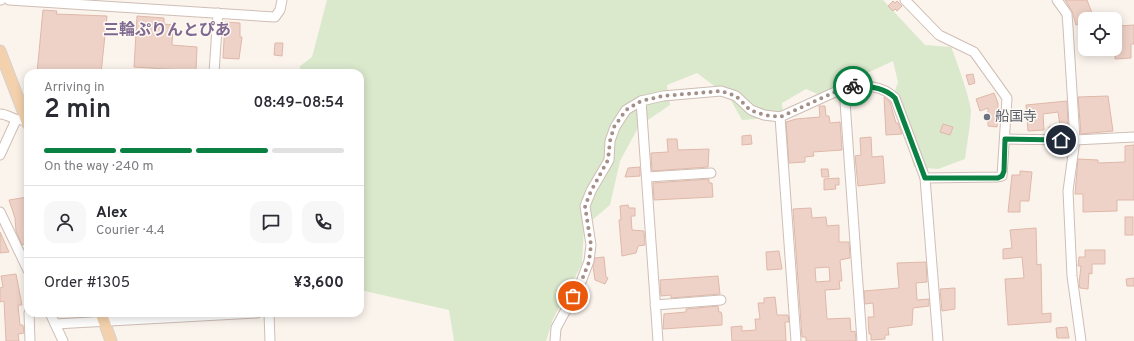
<!DOCTYPE html>
<meta charset="utf-8">
<style>
body{margin:0;font-family:Overpass,"Noto Sans JP",sans-serif;background:#f7f7f7;color:#2b2b33;height:100vh;display:flex;flex-direction:column;font-size:15px;white-space:nowrap}
*{box-sizing:border-box;margin:0}
p{font-size:13px;color:#7c7c81}
.icon{flex:none;width:22px;height:22px;fill:none;stroke:currentColor;stroke-width:2;stroke-linecap:round;stroke-linejoin:round}
.map{position:relative;flex:1;overflow:hidden}
.drawer{position:absolute;left:24px;top:69px;width:340px;height:248px;display:flex;flex-direction:column;background:#fff;border-radius:12px;box-shadow:0 2px 10px #0003}
.drawer>*{flex:none}
.fabs{position:absolute;left:1078px;top:12px;display:grid;gap:8px}
.fabs a{display:grid;place-items:center;width:44px;height:44px;border-radius:8px;background:#fff;box-shadow:0 2px 10px #0003;font-size:20px}
.pin{position:absolute;display:grid;place-items:center;width:34px;height:34px;color:#fff;margin:-17px;border:2px solid #fff;border-radius:50%;box-shadow:0 1px 4px #0007}
.courier{position:absolute;display:grid;place-items:center;width:40px;height:40px;margin:-20px;border:3px solid #0b8043;border-radius:50%;background:#fff;color:#222;box-shadow:0 1px 5px #0007}
.summary em{font-style:normal;font-weight:600}
.summary div{display:flex;flex-direction:column-reverse}
.summary{display:flex;align-items:center;justify-content:space-between;height:68px;padding:0 20px}
h1{font-size:26px;font-weight:600;line-height:30px}
.bar{display:grid;grid-template-columns:repeat(4,1fr);gap:6px 4px;align-content:center;height:48px;padding:0 20px}
.bar i{height:5px;border-radius:3px;background:#e1e1e2}
.bar .on{background:#0b8043}
.bar p{grid-column:span 4}
.line{display:flex;align-items:center;gap:10px;padding:0 20px;border-top:1px solid #e1e1e2}
.line div{flex:1}
.round{display:grid;place-items:center;flex:none;width:42px;height:42px;border-radius:12px;background:#f7f7f7}
.map>svg:first-child{display:block}
</style>
<div class="map">
<svg width="1134" height="341" viewBox="0 0 1134 341">
<rect width="100%" height="100%" fill="#fbf4ed"/>
<path fill="#dae8cc" d="M327 0H883L925 45 951 47C956 59 971 101 971 112 970 128 967 143 965 159L938 169 914 167 894 94 898 82 893 61 820 95 806 89 782 103 783 117 742 120 729 97 697 73 667 85 670 105 639 126 620 161 610 205 584 227 582 264 553 319 546 341H454L449 310 360 290V73H300V66L312 57Z"/>
<g fill="#eed2c7" stroke="#e0b8a9" fill-rule="evenodd">
<polygon points="1065,0 1087,0 1092,13 1082,18 1084,21 1076,25 1072,11"/>
<polygon points="893,1 895,3 897,1 902,6 897,11 895,9 893,11 888,6"/>
<polygon points="43,10 57,11 56,14 107,16 101,73 37,73"/>
<polygon points="137,16 164,18 164,24 173,25 172,45 197,47 196,71 134,67"/>
<polygon points="225,22 240,23 240,37 242,37 239,59 223,58"/>
<polygon points="1134,25 1134,44 1131,44 1131,58 1115,59 1115,42 1119,42 1118,26"/>
<polygon points="275,43 283,43 282,56 274,55"/>
<polygon points="973,74 975,83 969,85 966,75"/>
<polygon points="994,93 998,103 997,127 988,126 988,108 980,111 976,99"/>
<polygon points="1108,96 1113,131 1081,134 1078,97"/>
<polygon points="884,97 890,102 896,123 898,123 902,134 886,135"/>
<polygon points="1067,101 1068,125 1060,126 1058,112 1043,114 1044,130 1028,131 1026,105"/>
<polygon points="819,106 825,106 826,116 829,116 830,123 840,122 842,150 813,152 814,156 805,157 805,162 789,163 786,122 796,119 820,117"/>
<polygon points="943,124 953,127 950,135 940,132"/>
<polygon points="1061,126 1061,134 1049,134 1049,127"/>
<polygon points="751,135 752,144 742,145 742,136"/>
<polygon points="871,137 872,157 883,156 885,183 858,186 855,156 861,155 860,138"/>
<polygon points="667,139 677,139 678,150 709,149 708,167 652,171 651,153 668,152"/>
<polygon points="1134,145 1134,200 1117,200 1117,211 1083,212 1083,194 1075,194 1078,159 1098,160 1098,163 1125,162 1125,146"/>
<polygon points="640,167 640,176 625,177 628,168"/>
<polygon points="821,169 828,169 829,177 822,177"/>
<polygon points="1020,171 1032,172 1029,201 1020,201 1020,212 1008,212 1012,175 1020,175"/>
<polygon points="839,178 839,185 835,185 836,189 824,190 824,179"/>
<polygon points="709,179 709,183 712,183 713,197 654,200 653,183"/>
<polygon points="28,197 28,242 22,245 16,231 15,218 9,200"/>
<polygon points="628,205 629,208 635,208 635,216 631,216 632,230 644,231 645,245 638,246 636,253 622,256 619,220 621,220 620,206"/>
<path d="M811 208 812 218 826 217 827 226 839 225V242H849L850 258 840 260 842 281H839L840 289 825 290 827 319 850 318 851 332 855 331 856 341H806V337H802L793 209ZM815 268 829 267 830 281 816 282Z"/>
<rect x="1125" y="217" width="8" height="18"/>
<polygon points="1036,228 1037,265 1041,264 1042,314 1051,313 1051,322 1008,325 1005,279 1024,278 1022,257 1003,259 1003,249 1012,248 1010,230"/>
<polygon points="0,232 9,252 0,253"/>
<polygon points="1085,250 1105,250 1105,264 1092,264 1092,274 1089,273 1088,289 1080,288 1079,284 1081,266 1078,266 1079,257 1085,257"/>
<polygon points="779,251 782,269 767,270 766,252"/>
<polygon points="604,257 606,277 608,278 605,284 595,280 593,266 595,258"/>
<polygon points="926,262 927,282 916,283 917,300 929,299 929,306 913,308 912,325 888,328 889,335 885,335 885,339 871,340 871,334 869,334 868,317 874,317 873,303 865,304 864,291 899,288 897,263"/>
<polygon points="16,274 22,305 18,305 20,325 23,325 24,333 18,334 19,341 6,341 4,301 0,302 0,288 3,287 1,276"/>
<polygon points="718,276 720,294 671,298 671,295 661,296 660,280"/>
<polygon points="1134,278 1134,286 1127,286 1126,279"/>
<polygon points="955,288 955,309 942,311 940,289"/>
<polygon points="775,297 777,315 788,315 789,322 785,322 786,341 732,341 731,327 742,326 742,331 756,330 755,319 760,319 758,303 764,303 764,298"/>
<polygon points="718,306 719,312 721,312 722,315 722,325 663,329 664,314 686,312 686,309"/>
<polygon points="1067,327 1069,338 1057,338 1056,328"/>
</g>
<g fill="none" stroke-linecap="round" stroke-linejoin="round">
<defs>
<g id="minor">
<polyline points="0,0 1,0"/>
<polyline points="9,0 275,17 280,10 282,0"/>
<polyline points="905,0 939,35 974,52 1007,98 1002,176 998,177 925,178"/>
<polyline points="1057,0 1067,14 1068,27 1075,140 1068,191 1072,276 1081,341"/>
<polyline points="214,73 218,13"/>
<polyline points="844,88 862,341"/>
<polyline points="641,101 658,341"/>
<path d="M0 114C8 114 13 120 21 120"/>
<polyline points="780,117 796,341"/>
<polyline points="1005,139 1075,140 1134,137"/>
<polyline points="0,155 16,120"/>
<polyline points="647,177 711,173"/>
<polyline points="0,212 28,270"/>
<polyline points="655,305 721,300"/>
<polyline points="29,313 30,341"/>
<polyline points="50,313 63,341"/>
<polyline points="269,313 270,341"/>
<polyline points="55,324 257,313"/>
<path d="M555 341 556 328 581 282 589 261 591 245 585 206 591 191 609 160 610 141 615 127 626 110 641 101 663 96 721 91 736 96 751 110 764 115 780 117 844 88C862 84 882 85 895 98L925 178 938 341"/>
</g>
<g id="major">
<polyline points="0,51 28,124"/>
<polyline points="101,313 111,341"/>
</g>
</defs>
<use href="#minor" stroke="#cfbeb5" stroke-width="11"/>
<use href="#major" stroke="#d8d1ce" stroke-width="13"/>
<use href="#minor" stroke="#fff" stroke-width="9"/>
<use href="#major" stroke="#f3d1ac" stroke-width="11"/>
</g>
<g fill="none" stroke-linecap="round" stroke-linejoin="round">
<polyline stroke="#a49088" stroke-width="4" stroke-dasharray="0 7.2" points="573,296 581,282 589,262 591,245 585,206 591,191 608,160 610,141 614,127 626,110 641,101 663,96 721,91 736,96 750,110 764,115 780,117 844,88 853,86"/>
<path stroke="#0b8043" stroke-width="5" d="M853 86C869 87 883 86 895 98L925 178H998L1002 176 1004 171 1005 139 1061 140"/>
</g>
<circle fill="#6b7280" stroke="#fef9f3" stroke-width="1.5" cx="987" cy="117" r="4"/>
<g text-anchor="middle" dominant-baseline="central" stroke-width="3" stroke-linejoin="round" paint-order="stroke">
<g font-size="14" fill="#5b616d" stroke="#fef9f3" text-anchor="start">
<text x="995" y="117">船国寺</text>
</g>
<g font-size="16" font-weight="bold" fill="#7f6990" stroke="#fef9f3">
<text x="167" y="31">三輪ぷりんとぴあ</text>
</g>
</g>
</svg>
<div class="fabs">
<a><svg class="icon" aria-label="locate" viewBox="0 0 24 24"><circle cx="12" cy="12" r="6"/><path d="M12 2v4M12 18v4M2 12h4M18 12h4"/></svg></a>
</div>
<div class="pin" style="left:573px;top:296px;background:#ea580c"><svg class="icon" aria-label="bag" viewBox="0 0 24 24"><path d="M5 8h14l-1 12H6zM9 8a3 3 0 0 1 6 0"/></svg></div>
<div class="pin" style="left:1061px;top:140px;background:#1f2937"><svg class="icon" aria-label="home" viewBox="0 0 24 24"><path d="M3 11l9-7 9 7M6 9v11h12V9"/></svg></div>
<div class="courier" style="left:853px;top:86px"><svg class="icon" aria-label="bike" viewBox="0 0 24 24"><circle cx="6" cy="16" r="4"/><circle cx="18" cy="16" r="4"/><path d="M6 16l4-8h5l3 8M10 8l3 8H6M13 5h3"/></svg></div>
<section class="drawer">
<div class="summary"><div><h1>2 min</h1><p>Arriving in</p></div><em>08:49–08:54</em></div>
<div class="bar"><i class="on"></i><i class="on"></i><i class="on"></i><i></i><p>On the way · 240 m</p></div>
<div class="line" style="height:72px"><a class="round"><svg class="icon" aria-label="person" viewBox="0 0 24 24"><circle cx="12" cy="8" r="4"/><path d="M4 21q1-7 8-7t8 7"/></svg></a><div><b>Alex</b><p>Courier · 4.4</p></div><a class="round"><svg class="icon" aria-label="chat" viewBox="0 0 24 24"><path d="M4 5h16v11H9l-5 4z"/></svg></a><a class="round"><svg class="icon" aria-label="phone" viewBox="0 0 24 24"><path d="M5 4h4l2 5-3 2q2 4 5 5l2-3 5 2v4C11 20 4 13 5 4z"/></svg></a></div>
<div class="line" style="height:52px"><div>Order #1305</div><b>¥3,600</b></div>
</section>
</div>
